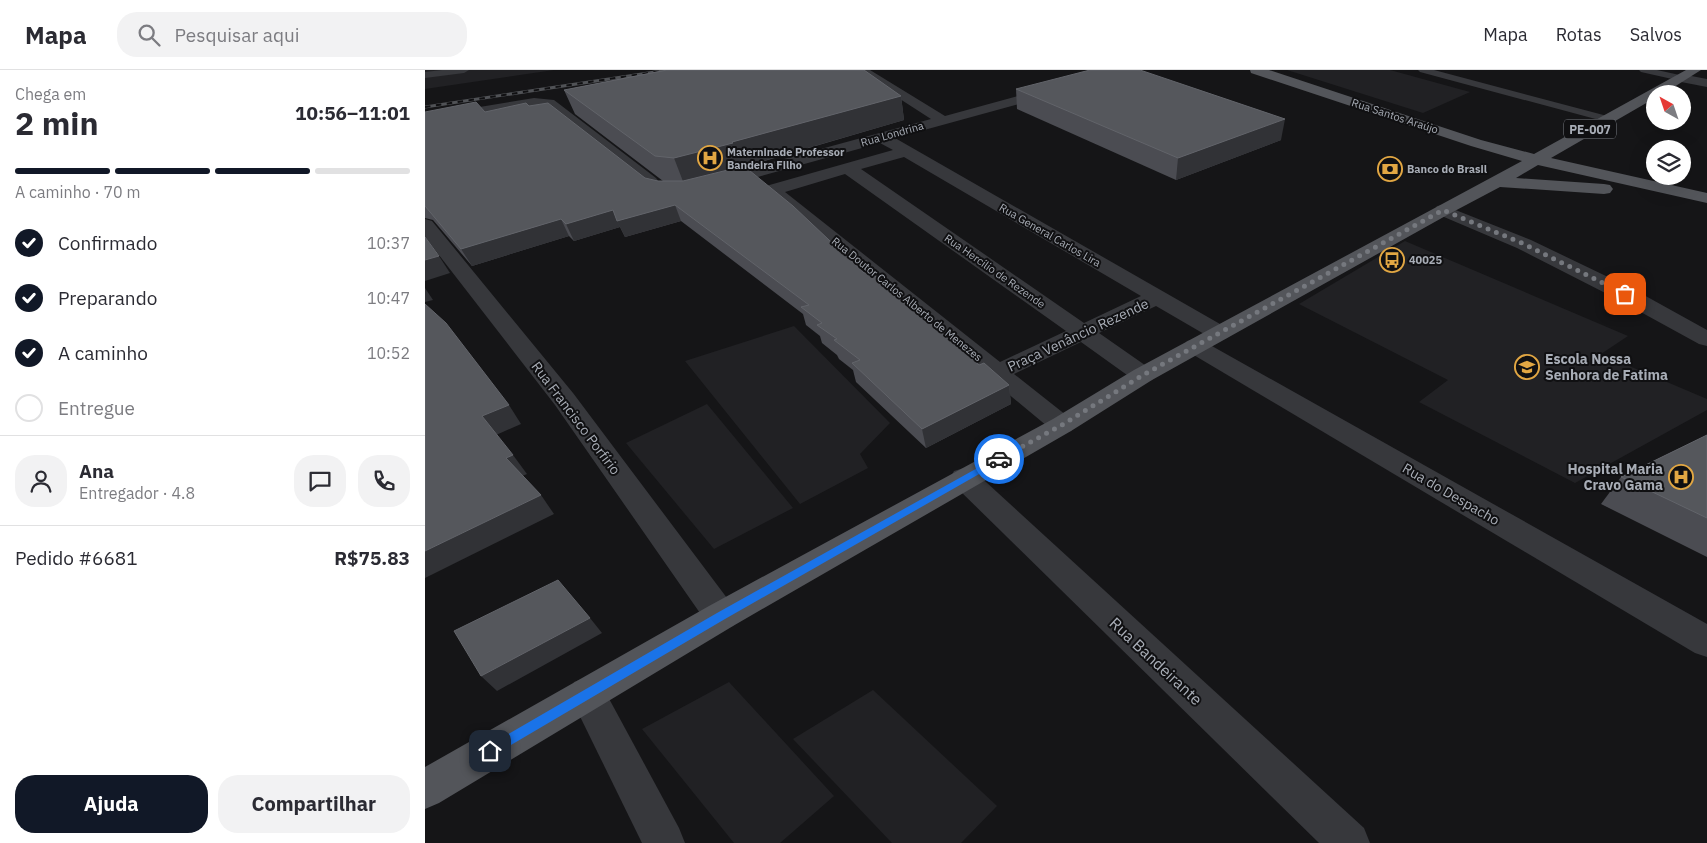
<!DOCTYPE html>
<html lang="pt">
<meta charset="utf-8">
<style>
body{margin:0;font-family:"IBM Plex Sans",sans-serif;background:#f2f2f3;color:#2b2b33;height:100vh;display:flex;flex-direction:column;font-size:19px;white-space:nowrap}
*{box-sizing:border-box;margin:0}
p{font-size:16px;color:#7c7c81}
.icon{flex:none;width:28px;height:28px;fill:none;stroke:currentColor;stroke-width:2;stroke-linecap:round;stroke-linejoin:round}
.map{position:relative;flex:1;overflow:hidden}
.panel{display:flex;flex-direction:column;background:#fff;width:425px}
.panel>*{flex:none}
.needle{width:32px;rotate:320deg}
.tools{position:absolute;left:1221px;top:15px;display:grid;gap:10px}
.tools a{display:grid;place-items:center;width:45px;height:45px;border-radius:50%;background:#fff;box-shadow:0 5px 20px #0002;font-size:25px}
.pin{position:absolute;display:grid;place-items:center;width:42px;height:42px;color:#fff;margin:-21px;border-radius:10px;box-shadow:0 2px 8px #0006}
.courier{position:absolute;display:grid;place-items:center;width:50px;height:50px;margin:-25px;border:4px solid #1a73e8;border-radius:50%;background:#fff;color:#222;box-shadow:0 1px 6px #0007}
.head em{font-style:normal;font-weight:700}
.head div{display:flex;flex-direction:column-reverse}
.head{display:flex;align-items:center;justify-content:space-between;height:85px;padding:0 15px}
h1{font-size:32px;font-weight:700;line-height:38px}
.bar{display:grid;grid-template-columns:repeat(4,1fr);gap:8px 5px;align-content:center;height:60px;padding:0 15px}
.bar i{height:6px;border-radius:4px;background:#e1e1e2}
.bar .current{background:#111827}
.bar p{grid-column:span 4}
.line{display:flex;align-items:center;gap:12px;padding:0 15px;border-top:1px solid #e1e1e2}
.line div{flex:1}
.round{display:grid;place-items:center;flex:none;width:52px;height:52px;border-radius:20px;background:#f2f2f3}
ol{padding:0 15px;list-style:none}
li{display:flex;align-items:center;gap:15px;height:55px}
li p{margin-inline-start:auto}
li .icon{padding:5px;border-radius:50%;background:#111827;color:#fff;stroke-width:4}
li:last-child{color:#7c7c81}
li i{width:28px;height:28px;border:2px solid #e1e1e2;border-radius:50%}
.action{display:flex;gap:10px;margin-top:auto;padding:10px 15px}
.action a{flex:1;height:58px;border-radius:20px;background:#111827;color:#fff;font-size:20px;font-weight:700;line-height:58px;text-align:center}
.action a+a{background:#f2f2f3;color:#2b2b33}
header{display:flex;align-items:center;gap:30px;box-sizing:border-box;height:70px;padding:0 25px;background:#fff;border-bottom:1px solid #e1e1e2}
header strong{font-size:24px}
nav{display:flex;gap:28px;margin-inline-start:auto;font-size:18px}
.search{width:350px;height:45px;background:#f2f2f3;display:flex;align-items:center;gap:12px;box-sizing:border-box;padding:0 18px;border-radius:20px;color:#7c7c81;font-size:19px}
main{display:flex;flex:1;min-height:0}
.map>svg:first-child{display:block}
</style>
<header>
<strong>Mapa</strong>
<div class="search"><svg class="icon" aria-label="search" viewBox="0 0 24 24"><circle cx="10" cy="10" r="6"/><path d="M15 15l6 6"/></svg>Pesquisar aqui</div>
<nav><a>Mapa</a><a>Rotas</a><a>Salvos</a></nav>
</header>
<main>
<section class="panel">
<div class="head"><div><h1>2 min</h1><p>Chega em</p></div><em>10:56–11:01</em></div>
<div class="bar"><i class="current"></i><i class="current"></i><i class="current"></i><i></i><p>A caminho · 70 m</p></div>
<ol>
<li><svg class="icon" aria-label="check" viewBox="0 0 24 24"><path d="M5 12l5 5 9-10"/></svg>Confirmado<p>10:37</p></li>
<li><svg class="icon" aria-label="check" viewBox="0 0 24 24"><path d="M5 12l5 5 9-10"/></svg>Preparando<p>10:47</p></li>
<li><svg class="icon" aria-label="check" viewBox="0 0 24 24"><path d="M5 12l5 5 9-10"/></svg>A caminho<p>10:52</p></li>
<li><i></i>Entregue</li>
</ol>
<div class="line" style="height:90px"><a class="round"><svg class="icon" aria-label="person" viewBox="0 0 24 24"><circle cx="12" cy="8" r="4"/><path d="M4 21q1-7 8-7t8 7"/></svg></a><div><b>Ana</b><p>Entregador · 4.8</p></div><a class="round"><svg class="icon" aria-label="chat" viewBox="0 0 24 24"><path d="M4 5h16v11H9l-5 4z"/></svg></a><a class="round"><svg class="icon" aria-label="phone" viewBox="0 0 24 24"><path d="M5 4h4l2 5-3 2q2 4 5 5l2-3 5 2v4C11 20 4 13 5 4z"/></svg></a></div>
<div class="line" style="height:65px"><div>Pedido #6681</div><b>R$75.83</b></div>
<div class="action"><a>Ajuda</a><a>Compartilhar</a></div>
</section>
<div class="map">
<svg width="1282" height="773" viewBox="0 0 1282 773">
<rect width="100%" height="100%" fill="#151517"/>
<g fill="#212124">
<polygon points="0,0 129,0 0,19"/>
<polygon points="862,0 965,0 1045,22 998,43"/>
<polygon points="980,171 1203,266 1176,284 1282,329 1282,340 1150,413 994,332 1023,310 874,234"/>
<polygon points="369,256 465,353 435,384 443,398 375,434 260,291"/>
<polygon points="282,334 368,438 289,479 201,373"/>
<polygon points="304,612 409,726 355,773 309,773 217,659"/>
<polygon points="448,620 572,736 536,773 467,773 368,669"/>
</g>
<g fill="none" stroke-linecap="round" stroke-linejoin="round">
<g fill="#37383c" fill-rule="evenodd">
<polygon points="17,0 44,0 39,3 0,8 0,2"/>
<polygon points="993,0 1009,0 1186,47 1187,49 1182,52 1178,51 995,2"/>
<polygon points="1214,0 1232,0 1259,6 1261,8 1256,11 1216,2"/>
</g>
<g fill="#37383c" fill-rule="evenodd">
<path d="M430 0H445L520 46 688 0H708L707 3 470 68 802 258 805 263 802 268 794 270 786 268 731 236 674 263 727 300 730 305 727 310 718 313 709 310 656 272 589 304 646 349 650 355 646 361 637 364 628 361 338 120 341 116 468 80 455 73 297 117 291 118 285 117 282 113 285 109 506 49ZM479 87 716 226 659 253 436 99ZM420 104 641 261 575 292 360 122Z"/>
<polygon points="1256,4 1282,9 1282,17 1251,11 1249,8"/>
<polygon points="109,28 129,30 231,108 234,112 231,116 219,116 120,37 109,36 0,54 0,46"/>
<polygon points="1018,135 1106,170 1208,219 1282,260 1282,276 1274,274 1192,229 1092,178 1012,144 1009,140 1012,136"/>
<polygon points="0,149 7,151 148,323 308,536 313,546 308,556 296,560 284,556 130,335 0,167"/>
<polygon points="770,269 778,271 1282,554 1282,587 1270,583 762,281 758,276 762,271"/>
<polygon points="539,398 549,401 939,758 945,773 894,773 529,415 525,408 529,401"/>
<polygon points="162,607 175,612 254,758 260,773 217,773 144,624 149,612"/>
</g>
<polygon fill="#53555a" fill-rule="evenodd" points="825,0 844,0 1056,70 1109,84 1261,0 1276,0 1238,24 1230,24 1230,28 1126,88 1282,123 1282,133 1113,95 1091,108 1179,114 1185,115 1188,119 1185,123 1179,124 1075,117 1024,144 727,310 646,361 308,556 14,733 0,739 0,697 284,536 628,349 709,300 1097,91 1046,76 826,3"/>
<defs>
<polyline id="rail" points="0,37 243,0"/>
</defs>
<use href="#rail" stroke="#505256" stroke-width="3"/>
<use href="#rail" stroke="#101012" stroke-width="2" stroke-dasharray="5.5" stroke-linecap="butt"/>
</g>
<g fill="#4b4c52">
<polygon points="240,0 439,0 476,26 479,50 319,97 439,203 554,295 584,315 586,334 501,378 431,312 428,300 414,289 412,285 397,273 395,266 381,255 378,244 256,151 200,167 195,157 149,171 144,166 47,196 8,150 0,148 0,42 60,42 104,36 220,108 233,111 238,111 150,44 139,20"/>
<polygon points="591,19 856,70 751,110 592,39"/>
<polygon points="1282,365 1282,487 1176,434 1196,407"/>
</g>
<g fill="#313236">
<polygon points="476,26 479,50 259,114 249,88"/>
<polygon points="860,49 856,70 751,110 753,88"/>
<polygon points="250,135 256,151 200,167 192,151"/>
<polygon points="188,140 195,157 149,171 141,154"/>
<polygon points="136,149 144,166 47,196 36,179"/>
<polygon points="14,186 25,203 0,211 0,190"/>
<polygon points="0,218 8,230 0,232"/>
<polygon points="584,315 586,334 501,378 497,359"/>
<polygon points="84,335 96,354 71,365 57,346"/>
<polygon points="88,385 102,404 95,407 81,388"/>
<polygon points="116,425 129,444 0,508 0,481"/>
<polygon points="165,548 177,563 72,621 56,606"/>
</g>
<g fill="#55575c" stroke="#62646a">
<polygon points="242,0 439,0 476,26 307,72 308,73 249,88 230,86 139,20"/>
<polygon points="665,0 715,0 860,49 753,88 591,19"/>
<polygon points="51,32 60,42 101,33 104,36 123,33 220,108 233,111 258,111 319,96 368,136 439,203 444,201 554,295 559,293 584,315 497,359 427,293 435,290 409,270 412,269 392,255 397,253 376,237 384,235 250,135 192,151 188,140 141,154 136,149 36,179 0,136 0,42"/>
<polygon points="0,167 14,186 0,190"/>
<polygon points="0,234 21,253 84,335 57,346 88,385 81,388 116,425 0,481"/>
<polygon points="1282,365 1282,448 1196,407"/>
<polygon points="133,510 165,548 56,606 29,561"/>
</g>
<polygon fill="#1a73e8" points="574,386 577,387 577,391 300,549 69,685 65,687 61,685 59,681 61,677 292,543"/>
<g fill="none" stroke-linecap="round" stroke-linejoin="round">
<polyline stroke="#75787e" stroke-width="5" stroke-dasharray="0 9" points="574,389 637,355 718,305 1018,140 1099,174 1200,224"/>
</g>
<defs>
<symbol id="hospital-ring" viewBox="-11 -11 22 22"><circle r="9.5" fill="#101012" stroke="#e2a743" stroke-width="1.5"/><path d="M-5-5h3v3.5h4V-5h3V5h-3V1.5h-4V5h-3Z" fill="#e2a743"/></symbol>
<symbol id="bank-ring" viewBox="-11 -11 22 22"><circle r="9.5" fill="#101012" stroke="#e2a743" stroke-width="1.5"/><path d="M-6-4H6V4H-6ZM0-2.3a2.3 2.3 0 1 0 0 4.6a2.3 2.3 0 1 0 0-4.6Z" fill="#e2a743"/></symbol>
<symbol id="bus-ring" viewBox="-11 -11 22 22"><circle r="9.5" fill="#101012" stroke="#e2a743" stroke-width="1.5"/><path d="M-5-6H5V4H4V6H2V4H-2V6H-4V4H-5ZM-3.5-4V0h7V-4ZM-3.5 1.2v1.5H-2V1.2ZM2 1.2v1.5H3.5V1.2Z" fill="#e2a743"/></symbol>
<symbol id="school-ring" viewBox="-11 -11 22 22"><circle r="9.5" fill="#101012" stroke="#e2a743" stroke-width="1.5"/><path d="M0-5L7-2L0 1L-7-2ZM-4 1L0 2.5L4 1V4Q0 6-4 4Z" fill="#e2a743"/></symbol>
</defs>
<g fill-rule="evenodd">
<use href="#hospital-ring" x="271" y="74" width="28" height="28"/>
<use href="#bank-ring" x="951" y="85" width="28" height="28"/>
<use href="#bus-ring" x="953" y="176" width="28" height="28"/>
<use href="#school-ring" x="1088" y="283" width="28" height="28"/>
<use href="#hospital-ring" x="1242" y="393" width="28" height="28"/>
</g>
<g text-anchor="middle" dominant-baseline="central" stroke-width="4" stroke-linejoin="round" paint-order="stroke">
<g font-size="11" fill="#a8adb6" stroke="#101012">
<text transform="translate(970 46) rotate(18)">Rua Santos Araújo</text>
<text transform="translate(467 64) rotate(-16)">Rua Londrina</text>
<text transform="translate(625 165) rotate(30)">Rua General Carlos Lira</text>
<text transform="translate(570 201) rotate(35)">Rua Hercílio de Rezende</text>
<text transform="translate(482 229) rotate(39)">Rua Doutor Carlos Alberto de Menezes</text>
</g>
<g font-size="11" font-weight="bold" fill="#a8adb6" stroke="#101012" text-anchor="start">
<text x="302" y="82">Materninade Professor<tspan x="302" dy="13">Bandeira Filho</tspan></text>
<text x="982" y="99">Banco do Brasil</text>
<text x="984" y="190">40025</text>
</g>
<rect fill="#101012" stroke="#7a7e85" stroke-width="1" x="1139" y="49.5" width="52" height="19" rx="4"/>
<g font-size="12" font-weight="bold" fill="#a8adb6">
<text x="1165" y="59">PE-007</text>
</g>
<g font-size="14" fill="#a8adb6" stroke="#101012">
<text transform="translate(653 265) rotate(-25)">Praça Venâncio Rezende</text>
<text transform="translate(151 348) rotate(53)">Rua Francisco Porfírio</text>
<text transform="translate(1026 424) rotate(30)">Rua do Despacho</text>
</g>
<g font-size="14" font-weight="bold" fill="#a8adb6" stroke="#101012" text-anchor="start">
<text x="1120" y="289">Escola Nossa<tspan x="1120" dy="16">Senhora de Fatima</tspan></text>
<text x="1238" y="399" text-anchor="end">Hospital Maria<tspan x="1238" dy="16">Cravo Gama</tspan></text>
</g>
<g font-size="16" fill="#a8adb6" stroke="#101012">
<text transform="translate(731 591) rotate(43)">Rua Bandeirante</text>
</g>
</g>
</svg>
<div class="tools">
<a><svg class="needle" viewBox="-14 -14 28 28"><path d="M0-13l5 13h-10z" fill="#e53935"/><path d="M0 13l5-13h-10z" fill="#7c7c81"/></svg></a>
<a><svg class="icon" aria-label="layers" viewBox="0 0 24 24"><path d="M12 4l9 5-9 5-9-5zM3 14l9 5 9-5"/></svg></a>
</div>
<div class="pin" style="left:1200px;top:224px;background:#ea580c"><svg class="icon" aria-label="bag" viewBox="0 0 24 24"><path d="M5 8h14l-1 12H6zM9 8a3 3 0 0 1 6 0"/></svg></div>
<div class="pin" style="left:65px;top:681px;background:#1f2937"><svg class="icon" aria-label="home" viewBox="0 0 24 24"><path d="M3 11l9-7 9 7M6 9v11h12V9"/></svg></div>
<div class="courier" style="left:574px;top:389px"><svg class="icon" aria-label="car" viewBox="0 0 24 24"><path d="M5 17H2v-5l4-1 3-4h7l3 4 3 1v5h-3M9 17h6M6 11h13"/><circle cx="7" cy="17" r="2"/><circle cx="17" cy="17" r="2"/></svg></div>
</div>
</main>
